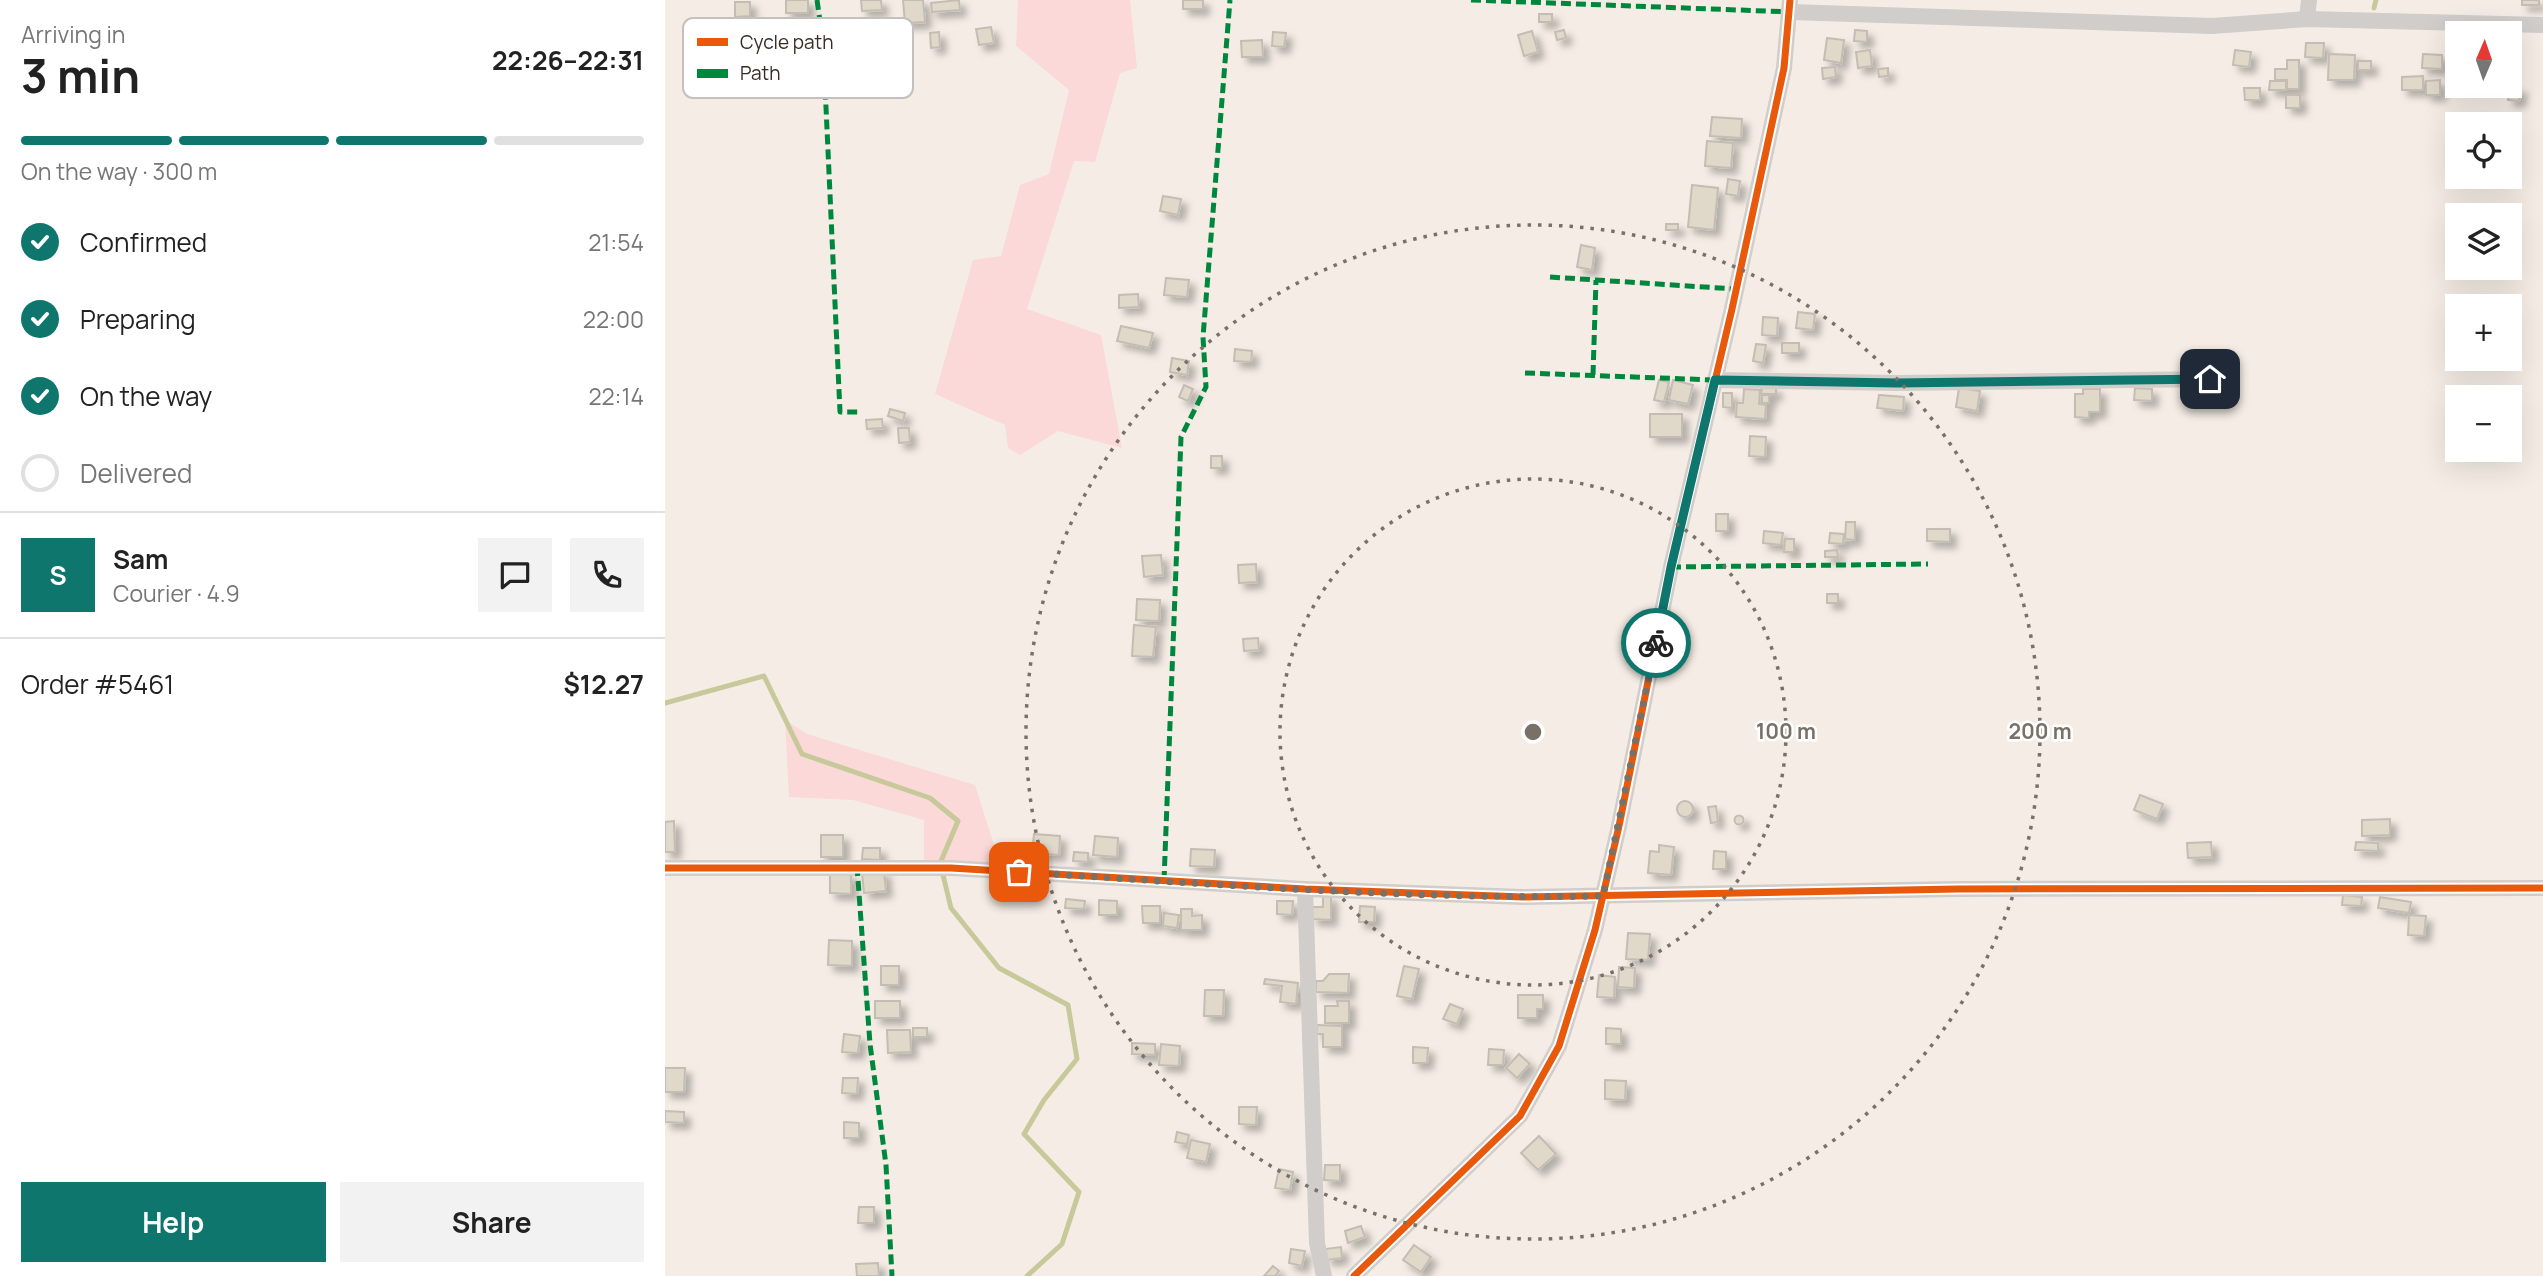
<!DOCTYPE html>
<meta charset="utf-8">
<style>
body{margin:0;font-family:Manrope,sans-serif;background:#f2f2f2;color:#222;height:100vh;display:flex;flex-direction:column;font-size:26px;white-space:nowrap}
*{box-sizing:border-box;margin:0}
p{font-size:23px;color:#767676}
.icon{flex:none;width:38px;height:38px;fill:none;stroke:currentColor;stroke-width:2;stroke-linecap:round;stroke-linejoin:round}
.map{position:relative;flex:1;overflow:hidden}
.side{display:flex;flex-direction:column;background:#fff;width:665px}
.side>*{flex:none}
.needle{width:46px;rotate:2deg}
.fabs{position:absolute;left:1780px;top:21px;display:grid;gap:14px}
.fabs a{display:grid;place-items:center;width:77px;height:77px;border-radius:0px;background:#fff;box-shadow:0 7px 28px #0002;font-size:35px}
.pin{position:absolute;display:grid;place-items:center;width:60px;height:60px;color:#fff;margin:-30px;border-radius:14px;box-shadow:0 4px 10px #0006}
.courier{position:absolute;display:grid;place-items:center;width:70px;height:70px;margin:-35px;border:5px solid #0f766e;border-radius:50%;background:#fff;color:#222;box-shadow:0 2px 9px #0007}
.head em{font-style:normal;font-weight:700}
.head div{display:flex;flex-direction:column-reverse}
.head{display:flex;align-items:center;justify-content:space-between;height:119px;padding:0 21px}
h1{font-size:46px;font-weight:700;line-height:52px}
.bar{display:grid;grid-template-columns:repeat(4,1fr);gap:10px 7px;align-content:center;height:84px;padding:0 21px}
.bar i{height:9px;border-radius:5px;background:#e0e0e0}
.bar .on{background:#0f766e}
.bar p{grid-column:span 4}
.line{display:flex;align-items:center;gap:18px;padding:0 21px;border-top:2px solid #e0e0e0}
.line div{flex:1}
.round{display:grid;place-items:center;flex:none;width:74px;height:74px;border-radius:0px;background:#f2f2f2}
ol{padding:0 21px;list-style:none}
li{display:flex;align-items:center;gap:21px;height:77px}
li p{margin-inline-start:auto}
li .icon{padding:7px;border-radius:50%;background:#0f766e;color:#fff;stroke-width:4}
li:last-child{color:#767676}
li i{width:38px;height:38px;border:4px solid #e0e0e0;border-radius:50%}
.button{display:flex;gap:14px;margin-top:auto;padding:14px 21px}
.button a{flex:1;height:80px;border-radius:0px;background:#0f766e;color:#fff;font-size:28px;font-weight:700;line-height:80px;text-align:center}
.button a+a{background:#f2f2f2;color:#222}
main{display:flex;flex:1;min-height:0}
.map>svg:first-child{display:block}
</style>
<main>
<section class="side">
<div class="head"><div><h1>3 min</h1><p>Arriving in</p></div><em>22:26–22:31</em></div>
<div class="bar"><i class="on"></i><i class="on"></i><i class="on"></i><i></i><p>On the way · 300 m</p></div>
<ol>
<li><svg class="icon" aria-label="check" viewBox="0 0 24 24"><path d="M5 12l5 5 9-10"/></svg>Confirmed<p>21:54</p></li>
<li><svg class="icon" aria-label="check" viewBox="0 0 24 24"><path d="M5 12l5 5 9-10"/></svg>Preparing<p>22:00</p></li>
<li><svg class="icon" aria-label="check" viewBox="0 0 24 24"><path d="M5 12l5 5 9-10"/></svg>On the way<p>22:14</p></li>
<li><i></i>Delivered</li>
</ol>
<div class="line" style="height:126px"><b class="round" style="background:#0f766e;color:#fff">S</b><div><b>Sam</b><p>Courier · 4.9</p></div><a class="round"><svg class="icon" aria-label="chat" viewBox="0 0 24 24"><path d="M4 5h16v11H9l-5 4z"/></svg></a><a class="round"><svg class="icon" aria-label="phone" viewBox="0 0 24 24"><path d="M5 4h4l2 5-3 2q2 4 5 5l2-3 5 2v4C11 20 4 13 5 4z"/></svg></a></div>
<div class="line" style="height:91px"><div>Order #5461</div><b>$12.27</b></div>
<div class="button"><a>Help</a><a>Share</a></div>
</section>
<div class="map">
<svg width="1878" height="1276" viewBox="0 0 1878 1276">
<defs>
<filter id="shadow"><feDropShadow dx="6" dy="6" stdDeviation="3.5" flood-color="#0004"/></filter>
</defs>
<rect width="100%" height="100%" fill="#f5ede5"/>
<g fill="#fad9d8">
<polygon points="353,0 465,0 472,68 455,73 430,162 409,161 362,309 436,335 457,448 393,431 355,455 343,448 340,425 270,394 308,260 336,256 355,185 384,174 404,90 351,46"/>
<polygon points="120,720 142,734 310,785 337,871 259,868 259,820 188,800 124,797"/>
</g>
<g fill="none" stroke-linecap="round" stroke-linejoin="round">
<g stroke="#c7c99a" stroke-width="5">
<polyline points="1709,8 1711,0"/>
<polyline points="0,703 99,676 137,754 265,798 293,821 276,861"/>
<polyline points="278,875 286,908 334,968 403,1005 412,1059 379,1100 359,1134 414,1192 397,1244 362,1276"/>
</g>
</g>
<g fill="#e0d8c9" stroke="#c4bdb4" stroke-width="2" filter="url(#shadow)">
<rect x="121" y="0" width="22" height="13"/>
<polygon points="196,0 216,0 217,10 197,11"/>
<polygon points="238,0 258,0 260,22 240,23"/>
<polygon points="294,0 295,10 267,12 266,3"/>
<rect x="518" y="0" width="20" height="9"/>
<rect x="1857" y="0" width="17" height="5"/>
<polygon points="70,2 85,2 85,16 70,17"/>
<rect x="874" y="14" width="13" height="8"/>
<polygon points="326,27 329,43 314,45 311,29"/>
<polygon points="899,30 901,38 892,40 890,32"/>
<polygon points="1190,30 1202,31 1202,42 1189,41"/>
<polygon points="867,31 873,52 859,56 853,35"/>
<polygon points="274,32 275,47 266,48 265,33"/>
<polygon points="608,32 621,33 619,47 607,46"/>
<polygon points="1162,38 1179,40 1176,63 1159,60"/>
<polygon points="597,40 598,57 577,57 576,41"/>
<polygon points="1641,43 1659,43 1658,58 1640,57"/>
<polygon points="1205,50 1207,66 1193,68 1191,52"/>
<polygon points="1570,50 1586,52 1584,67 1568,65"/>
<polygon points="1664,54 1690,55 1689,80 1663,80"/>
<polygon points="1758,54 1777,55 1777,69 1757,68"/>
<polygon points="1622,60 1634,60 1634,89 1622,89 1622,80 1610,80 1610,69 1622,69"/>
<rect x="1693" y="61" width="13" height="9"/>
<polygon points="1170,67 1171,77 1158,79 1157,68"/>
<polygon points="1223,68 1223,76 1214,77 1213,69"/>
<polygon points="1758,76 1758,90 1737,90 1737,77"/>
<polygon points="1775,80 1775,95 1761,95 1761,81"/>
<polygon points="1605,81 1621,81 1621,90 1604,90"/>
<polygon points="1845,87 1856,88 1854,101 1843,100"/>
<polygon points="1579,88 1595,88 1595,100 1580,100"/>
<rect x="1621" y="95" width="14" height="13"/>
<polygon points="1047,117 1077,119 1076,138 1045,136"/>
<polygon points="1042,141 1068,143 1066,168 1040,166"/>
<polygon points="1063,179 1075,181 1073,196 1061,194"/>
<polygon points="1027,185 1053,188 1049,230 1023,227"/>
<polygon points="498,196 516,199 513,215 495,211"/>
<rect x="1001" y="224" width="12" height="6"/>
<polygon points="916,245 930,248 927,270 912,267"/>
<polygon points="501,278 524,280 522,297 499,295"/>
<polygon points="473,294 474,307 454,308 454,295"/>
<polygon points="1133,312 1150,314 1148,330 1131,328"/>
<polygon points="1098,317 1113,318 1112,336 1097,335"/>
<polygon points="456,326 488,333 484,348 452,341"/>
<rect x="1117" y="343" width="17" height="10"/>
<polygon points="1091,344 1101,345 1098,363 1088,361"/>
<polygon points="570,349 587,351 586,362 569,361"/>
<polygon points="507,358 524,361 522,375 505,372"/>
<polygon points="994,380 1004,382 999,402 989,400"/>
<polygon points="1008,380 1028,385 1023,404 1004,400"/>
<polygon points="519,385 528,389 523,401 514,397"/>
<polygon points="1097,387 1111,388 1111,394 1096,394"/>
<polygon points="1294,388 1315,391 1312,411 1291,407"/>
<polygon points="1470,388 1487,389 1487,401 1469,400"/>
<polygon points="1079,389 1095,390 1094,404 1101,405 1100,419 1071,417 1072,403 1078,403"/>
<polygon points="1418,389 1435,389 1435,412 1424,412 1424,418 1410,417 1410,394 1418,394"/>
<polygon points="1058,393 1067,393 1067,408 1058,407"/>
<rect x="1097" y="395" width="7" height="8"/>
<polygon points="1214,395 1239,397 1238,411 1212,408"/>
<polygon points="225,409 240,413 238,421 223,416"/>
<rect x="985" y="414" width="32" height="23"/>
<polygon points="217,419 218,428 202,429 201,420"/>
<polygon points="233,428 244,428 245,442 234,443"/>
<polygon points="1085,436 1101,437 1100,457 1084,456"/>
<rect x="546" y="456" width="11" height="12"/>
<rect x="1051" y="514" width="12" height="17"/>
<polygon points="1181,522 1190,522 1190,540 1180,539"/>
<polygon points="1262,529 1285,529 1285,542 1262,541"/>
<polygon points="1099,531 1118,533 1116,545 1098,543"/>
<polygon points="1165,533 1179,534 1178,544 1164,543"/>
<polygon points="1120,539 1129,539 1129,552 1119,552"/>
<polygon points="1172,550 1173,557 1160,557 1160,551"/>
<polygon points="496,555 498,575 479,577 477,556"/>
<polygon points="591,564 592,582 574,583 573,565"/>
<rect x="1162" y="594" width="11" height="9"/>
<polygon points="472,599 495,600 494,621 471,620"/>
<polygon points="469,625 491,627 488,657 467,656"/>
<polygon points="593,638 594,650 579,651 578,639"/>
<polygon points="1475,795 1498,804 1492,819 1469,810"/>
<circle cx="1020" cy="809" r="8"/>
<polygon points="1051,806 1053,822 1046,823 1043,807"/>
<circle cx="1074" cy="820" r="4.5"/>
<polygon points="1725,819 1725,835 1697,836 1697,820"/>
<polygon points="9,821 10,852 0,852 0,822"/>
<polygon points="369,834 395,836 394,855 367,853"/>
<rect x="156" y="835" width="22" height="22"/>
<polygon points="430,836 453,838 452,857 428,855"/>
<polygon points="1546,842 1547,857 1523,858 1522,843"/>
<polygon points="1691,842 1713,843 1713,851 1690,850"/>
<polygon points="994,845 1009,847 1006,875 983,873 985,851 994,852"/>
<polygon points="198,848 215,848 215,860 197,859"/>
<polygon points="526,849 550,850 549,867 525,866"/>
<polygon points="1049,851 1061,852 1061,869 1048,869"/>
<polygon points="409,852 423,853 423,862 408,861"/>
<polygon points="219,871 221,891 199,893 197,873"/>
<polygon points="165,874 186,874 186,894 165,893"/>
<polygon points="1678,895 1697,897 1696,906 1677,905"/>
<polygon points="658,896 666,896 666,920 647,919 647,907 658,907"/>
<polygon points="1715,897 1746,902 1744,913 1713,908"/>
<polygon points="401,899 420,901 419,909 400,908"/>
<polygon points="434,900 452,901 452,915 434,915"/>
<polygon points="612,901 628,901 627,915 612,914"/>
<polygon points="477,906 495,906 495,923 478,923"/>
<polygon points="695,906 710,907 709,922 694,922"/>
<polygon points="516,909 527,909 527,916 537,915 537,930 516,930"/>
<polygon points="499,913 514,915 512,928 498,926"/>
<polygon points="1744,915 1761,916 1759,936 1743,935"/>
<polygon points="963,933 985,934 983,960 961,959"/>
<polygon points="164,940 187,941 187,966 163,965"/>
<rect x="216" y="966" width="18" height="19"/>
<polygon points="739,966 754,969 747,999 732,996"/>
<polygon points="954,967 970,968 969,988 953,987"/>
<polygon points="664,974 684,974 683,993 651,992 651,981 658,981"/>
<polygon points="934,975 950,977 949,998 932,997"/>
<polygon points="600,979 633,983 631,1004 615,1002 617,986 599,984"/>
<polygon points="540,990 559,990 558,1016 539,1016"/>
<polygon points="853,995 878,995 878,1009 872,1009 872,1018 853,1018"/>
<rect x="210" y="1001" width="25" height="17"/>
<polygon points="672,1001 684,1001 684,1023 660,1023 660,1006 673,1006"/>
<polygon points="785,1004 798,1009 792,1024 778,1019"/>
<polygon points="652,1025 677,1026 677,1047 658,1047 658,1034 652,1034"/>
<rect x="248" y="1028" width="14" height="9"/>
<polygon points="941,1028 956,1029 956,1044 941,1044"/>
<polygon points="222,1030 245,1030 246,1052 223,1053"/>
<polygon points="179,1034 195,1036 193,1053 177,1052"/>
<polygon points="467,1043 490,1044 490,1055 467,1054"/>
<polygon points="496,1044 515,1046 514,1066 494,1065"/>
<polygon points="748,1047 763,1048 762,1063 748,1063"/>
<polygon points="824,1049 839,1050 838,1065 823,1065"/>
<polygon points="854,1054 865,1064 852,1078 841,1068"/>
<polygon points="0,1068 20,1068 19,1092 0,1092"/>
<polygon points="178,1078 193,1078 192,1094 177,1093"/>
<polygon points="940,1080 961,1081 960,1100 940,1099"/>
<polygon points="574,1107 592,1107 591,1125 574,1124"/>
<polygon points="0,1111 19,1112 19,1123 0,1122"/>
<polygon points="179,1122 194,1123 194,1138 179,1138"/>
<polygon points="512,1132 524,1135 522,1144 510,1142"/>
<polygon points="874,1136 891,1154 873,1170 856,1153"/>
<polygon points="526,1140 545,1144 541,1162 522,1158"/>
<polygon points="660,1165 675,1165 675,1181 659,1180"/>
<polygon points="614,1169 628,1172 625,1190 610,1188"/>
<polygon points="194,1207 209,1207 209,1223 193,1223"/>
<polygon points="696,1226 700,1237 683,1243 680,1231"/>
<polygon points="749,1245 766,1257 756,1272 738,1260"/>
<polygon points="676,1247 677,1258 662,1260 660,1249"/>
<polygon points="626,1249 640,1251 637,1266 624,1263"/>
<polygon points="213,1263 214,1276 192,1276 191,1264"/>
<polygon points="608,1266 614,1271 610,1276 599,1276"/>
</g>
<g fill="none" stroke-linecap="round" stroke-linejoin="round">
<g stroke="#d1cdcb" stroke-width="16">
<polyline points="1126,12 1547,26 1642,19 1878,25"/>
<polyline points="1642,19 1644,0"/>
<polyline points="1050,380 1232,383 1545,379"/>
<polyline points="0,868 286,868 640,889 858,897 1293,889 1878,888"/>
<polyline points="640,889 652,1243 659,1276"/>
<polyline points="689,1276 855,1116 894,1046 930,930 954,826 1006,567 1067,309 1119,68 1125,0"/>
</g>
<g stroke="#00873e" stroke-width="5" stroke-dasharray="10 5" stroke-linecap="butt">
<polyline points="152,0 158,42 175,412 197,412"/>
<polyline points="806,0 1126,12"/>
<polyline points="885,277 1070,289"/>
<polyline points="860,373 1050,380"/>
<polyline points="928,375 931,280"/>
<polyline points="1006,567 1263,564"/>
<polyline points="192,866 205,1044 221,1165 227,1276"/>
<polyline points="499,881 516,437 541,387 538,337 565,0"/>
</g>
<defs>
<g id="cycleway">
<polyline points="0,868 286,868 640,889 858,897 1293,889 1878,888"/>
<polyline points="689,1276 855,1116 894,1046 930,930 954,826 1006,567 1067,309 1119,68 1125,0"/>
</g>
</defs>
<use href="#cycleway" stroke="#fff" stroke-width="11"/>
<use href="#cycleway" stroke="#e8590c" stroke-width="7"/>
</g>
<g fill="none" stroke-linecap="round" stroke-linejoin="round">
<path stroke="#797068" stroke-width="7" stroke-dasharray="0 12.6" d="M354 872C548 884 744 900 938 896L991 643"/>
<polyline stroke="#0f766e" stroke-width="9" points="991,643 1006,567 1050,380 1232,383 1545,379"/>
</g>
<g fill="none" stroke="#797068" stroke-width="3.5" stroke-dasharray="3.5 7">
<circle cx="868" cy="732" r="253"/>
<circle cx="868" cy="732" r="507"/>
</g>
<rect x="18" y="18" width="230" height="80" rx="10" fill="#fff" stroke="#c3c0bd" stroke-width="2"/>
<rect x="32" y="38" width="31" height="8" fill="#e8590c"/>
<rect x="32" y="69" width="31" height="9" fill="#00873e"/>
<g font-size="19" fill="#362c24">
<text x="75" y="49">Cycle path</text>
<text x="75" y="80">Path</text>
</g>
<circle cx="868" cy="732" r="10" fill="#797068" stroke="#fff" stroke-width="3.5"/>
<g font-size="21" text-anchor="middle" font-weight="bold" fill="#797068" stroke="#fff" stroke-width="5" stroke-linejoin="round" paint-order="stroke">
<text x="1121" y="739">100 m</text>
<text x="1375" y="739">200 m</text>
</g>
</svg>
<div class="fabs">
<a><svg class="needle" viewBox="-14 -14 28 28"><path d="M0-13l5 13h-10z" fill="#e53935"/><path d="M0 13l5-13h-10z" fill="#767676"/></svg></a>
<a><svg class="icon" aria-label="locate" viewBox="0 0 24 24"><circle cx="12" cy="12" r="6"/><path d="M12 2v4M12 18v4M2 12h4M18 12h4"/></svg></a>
<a><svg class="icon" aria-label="layers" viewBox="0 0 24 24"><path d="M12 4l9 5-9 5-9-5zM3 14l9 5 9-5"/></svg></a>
<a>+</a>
<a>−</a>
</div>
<div class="pin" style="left:354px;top:872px;background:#ea580c"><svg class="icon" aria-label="bag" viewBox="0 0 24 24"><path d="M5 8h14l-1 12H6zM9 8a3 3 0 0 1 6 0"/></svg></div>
<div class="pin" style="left:1545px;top:379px;background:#1f2937"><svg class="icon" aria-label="home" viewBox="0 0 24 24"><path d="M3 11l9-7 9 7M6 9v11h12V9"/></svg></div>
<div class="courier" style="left:991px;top:643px"><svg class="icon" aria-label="bike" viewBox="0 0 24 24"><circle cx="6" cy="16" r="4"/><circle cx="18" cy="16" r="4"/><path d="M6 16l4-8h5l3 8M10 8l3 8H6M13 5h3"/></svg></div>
</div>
</main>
